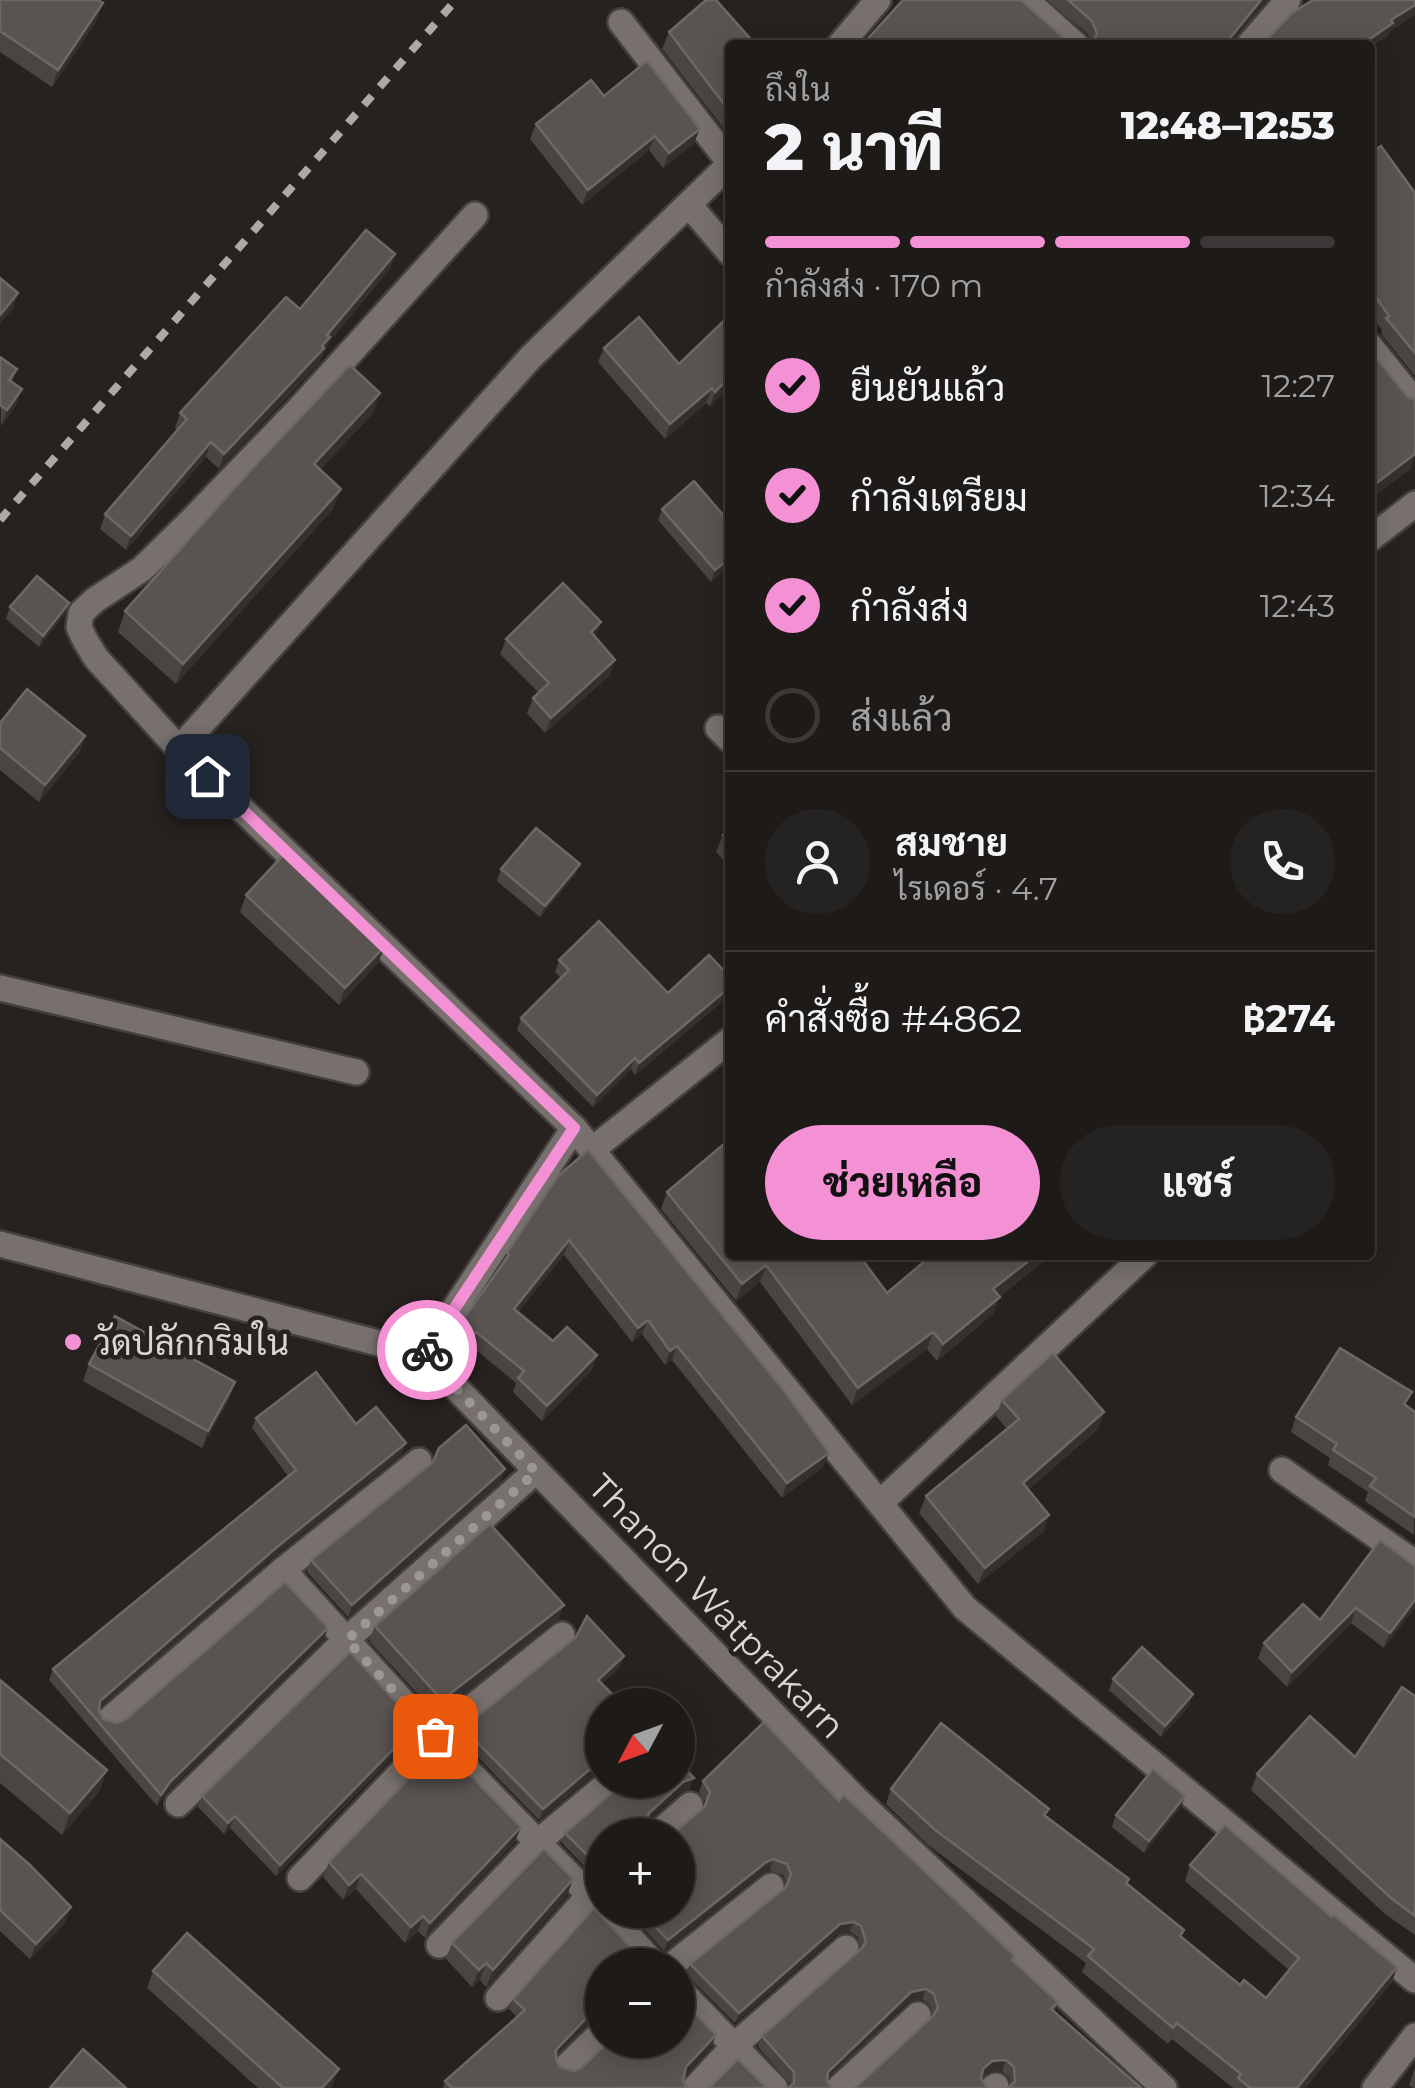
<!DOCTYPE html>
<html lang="th">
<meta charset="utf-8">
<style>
body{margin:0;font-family:Montserrat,Sarabun,sans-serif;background:#252321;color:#f1f3f6;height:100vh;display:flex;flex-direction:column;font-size:38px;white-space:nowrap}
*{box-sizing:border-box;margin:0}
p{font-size:32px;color:#a0a1a2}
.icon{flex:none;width:55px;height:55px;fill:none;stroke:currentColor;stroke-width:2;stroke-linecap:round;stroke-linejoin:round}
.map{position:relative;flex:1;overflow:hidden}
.sheet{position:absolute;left:725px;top:40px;width:650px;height:1220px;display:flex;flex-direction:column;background:#1d1a18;border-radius:10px;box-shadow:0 5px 25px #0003,0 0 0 2px #3b3837}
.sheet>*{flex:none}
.needle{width:65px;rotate:229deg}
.controls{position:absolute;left:585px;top:1688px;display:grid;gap:20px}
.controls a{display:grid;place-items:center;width:110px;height:110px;border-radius:50%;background:#1d1a18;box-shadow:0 5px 25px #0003,0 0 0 2px #3b3837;font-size:50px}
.pin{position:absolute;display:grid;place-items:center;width:85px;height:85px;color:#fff;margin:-42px;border-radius:20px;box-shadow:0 5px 15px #0006}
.courier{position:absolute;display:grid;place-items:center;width:100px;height:100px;margin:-50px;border:8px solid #f491d4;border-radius:50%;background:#fff;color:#222;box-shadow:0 2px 12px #0007}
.headline em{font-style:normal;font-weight:800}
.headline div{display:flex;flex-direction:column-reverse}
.headline{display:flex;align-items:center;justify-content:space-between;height:170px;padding:0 40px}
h1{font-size:65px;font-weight:800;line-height:75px}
.bar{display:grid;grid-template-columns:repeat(4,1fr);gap:15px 10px;align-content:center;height:120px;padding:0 40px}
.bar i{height:12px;border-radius:8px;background:#3b3837}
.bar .current{background:#f491d4}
.bar p{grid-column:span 4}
.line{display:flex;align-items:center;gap:25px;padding:0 40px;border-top:2px solid #3b3837}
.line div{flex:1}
.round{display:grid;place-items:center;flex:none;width:105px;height:105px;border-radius:52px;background:#252321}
ol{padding:0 40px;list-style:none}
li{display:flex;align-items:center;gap:30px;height:110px}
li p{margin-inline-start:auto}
li .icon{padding:10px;border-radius:50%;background:#f491d4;color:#111;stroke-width:4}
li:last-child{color:#a0a1a2}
li i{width:55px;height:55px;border:5px solid #3b3837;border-radius:50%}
.primary-button{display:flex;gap:20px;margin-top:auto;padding:20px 40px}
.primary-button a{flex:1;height:115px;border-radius:60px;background:#f491d4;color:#111;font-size:40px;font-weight:800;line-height:115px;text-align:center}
.primary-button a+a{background:#252321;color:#f1f3f6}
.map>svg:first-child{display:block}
</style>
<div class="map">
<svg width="1415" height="2088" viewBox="0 0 1415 2088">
<rect width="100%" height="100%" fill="#272220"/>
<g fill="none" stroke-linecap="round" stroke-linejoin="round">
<defs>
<g id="minor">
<polyline points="1026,0 1076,45"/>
<polyline points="621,22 730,163"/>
<polyline points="840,45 878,0"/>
<polyline points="1249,45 1288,0"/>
<polyline points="690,206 730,253"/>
<polyline points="475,215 300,408 190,522 142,569 95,600 81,613 79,627 85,640 96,658 179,749 574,1128 965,1608 1415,1980"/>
<polyline points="1370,346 1415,402"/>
<polyline points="1370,539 1415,504"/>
<polyline points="718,728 730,740"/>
<polyline points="179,749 531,357 730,164"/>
<polyline points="0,988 356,1072"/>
<polyline points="574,1128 424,1355 855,1798 1164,2088"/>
<polyline points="593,1149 730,1040"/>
<polyline points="0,1244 424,1355"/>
<polyline points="1282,1470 1415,1563"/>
<polyline points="880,1503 1145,1255"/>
<polyline points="283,1570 435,1737 602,1908"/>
<polyline points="111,1718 283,1570 419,1461"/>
<polyline points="178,1804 347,1639 536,1471"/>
<polyline points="656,1835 690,1805"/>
<polyline points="300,1878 435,1737 562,1635"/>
<polyline points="605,1910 655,1965"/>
<polyline points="439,1945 539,1841 612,1780"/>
<polyline points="672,1965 771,1886"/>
<polyline points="678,1988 775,2088"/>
<polyline points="498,1998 602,1881"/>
<polyline points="567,2066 602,2032"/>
<polyline points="695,2088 735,2045 846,1948"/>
<polyline points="839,2088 918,2015"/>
<polyline points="993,2088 996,2086"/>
</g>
<polyline id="tertiary" points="1375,2088 1415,2036"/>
</defs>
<use href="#minor" stroke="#44403e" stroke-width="30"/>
<use href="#tertiary" stroke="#44403e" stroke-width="30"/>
<use href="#minor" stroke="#77706e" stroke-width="25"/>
<use href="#tertiary" stroke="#77706e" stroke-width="25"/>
<polyline stroke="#ada9a7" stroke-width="8" stroke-dasharray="12 12" stroke-linecap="butt" points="0,520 456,0"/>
</g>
<g fill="#4a4442">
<polygon points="0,0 97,20 52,87 0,52"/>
<polygon points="1047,0 1267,0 1230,45 1087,45 1091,44 1088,34"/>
<polygon points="669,32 730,45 730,125 725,130 662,49"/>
<polygon points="604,96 700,129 694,143 663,168 649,150 582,205 530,139 536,124"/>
<polygon points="1370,153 1415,193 1415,376 1381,334 1382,330 1370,314"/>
<polygon points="395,254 390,269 329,342 319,363 219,469 206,457 126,550 100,529 105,514 177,430 175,428 180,413"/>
<polygon points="604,348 679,364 730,387 710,406 706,403 665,439 598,362"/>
<polygon points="0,357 17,369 12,382 16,405 1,426"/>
<polygon points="373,413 320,470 333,509 176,684 118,632 125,611"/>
<polygon points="662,509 730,523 730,565 711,582 658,520"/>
<polygon points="69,603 64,615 39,647 6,619 10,607"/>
<polygon points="595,637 610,675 545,733 527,713 533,698 539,693 500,654 506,639"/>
<polygon points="0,723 85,736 79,753 39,802 0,770"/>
<polygon points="730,828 730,866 716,852 723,835"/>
<polygon points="580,864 575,875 540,917 497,881 501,869"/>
<polygon points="246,895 378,963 339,1005 240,912"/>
<polygon points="559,960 668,993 730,977 730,995 635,1075 631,1069 593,1107 517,1030 521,1018 561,978 555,972"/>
<polygon points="557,1177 823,1467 782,1498 672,1360 665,1365 642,1334 632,1342 564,1255 518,1312 592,1370 542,1421 513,1392 516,1383 471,1346 465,1353 452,1342 457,1328 503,1264 507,1253"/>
<polygon points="667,1192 730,1255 887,1293 1051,1255 999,1297 993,1314 937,1361 927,1349 852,1405 760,1282 736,1301 661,1209"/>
<polygon points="89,1364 235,1382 229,1399 202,1448 83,1381"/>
<polygon points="1002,1400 1098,1429 1028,1490 1049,1515 1043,1532 978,1584 919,1513 926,1496 1007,1429 996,1416"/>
<polygon points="1407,1406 1415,1412 1414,1535 1365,1501 1368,1492 1328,1465 1330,1458 1291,1432 1296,1417"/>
<polygon points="256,1418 356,1424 402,1454 273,1557 99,1709 103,1719 117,1723 328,1628 324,1639 167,1792 157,1806 49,1680 53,1669 288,1476 252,1428"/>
<polygon points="433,1462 501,1481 348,1617 307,1572 311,1560"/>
<polygon points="1415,1566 1384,1648 1351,1623 1287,1687 1258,1658 1264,1643 1320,1620"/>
<polygon points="559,1619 437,1715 369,1641 375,1626"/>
<polygon points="624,1656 620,1667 602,1683 602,1767 539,1820 459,1738 463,1728"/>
<polygon points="1113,1679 1189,1706 1161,1737 1109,1690"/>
<polygon points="0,1680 107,1770 99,1792 62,1835 0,1783"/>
<polygon points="1415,1696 1415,1935 1385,1914 1251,1790 1257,1774 1355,1757"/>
<polygon points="417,1725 413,1737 276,1876 230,1828 224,1834 198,1807 202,1796"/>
<polygon points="627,1780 690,1789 679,1793 602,1835 602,1867 598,1865 589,1871 562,1843 565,1833"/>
<polygon points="703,1781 839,1801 1015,1956 1014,1961 1058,2002 1054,2012 1141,2088 1010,2086 1010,2078 1002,2071 988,2072 981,2078 933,2016 930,2005 922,1999 907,2003 827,2079 790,2086 790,2083 758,2047 762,2036 861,1949 858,1937 850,1932 836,1935 735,2023 686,1974 690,1964 786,1887 787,1884 783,1875 770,1870 761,1873 664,1951 626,1910 678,1910 706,1803 699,1792"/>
<polygon points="891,1789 1049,1809 1046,1816 1127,1884 1182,1937 1240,1985 1266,1998 1289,1970 1185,1881 1190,1865 1332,1917 1397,1967 1392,1982 1305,2088 1233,2088 1172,2039 1168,2044 1082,1972 1086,1963 928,1845 886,1804"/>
<polygon points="1181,1807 1144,1853 1112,1827 1116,1815"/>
<polygon points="521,1827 515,1842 425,1938 418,1931 405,1943 356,1889 343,1900 323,1877 329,1862"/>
<polygon points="0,1839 65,1923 30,1959 0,1931"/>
<polygon points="567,1896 486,1987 480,1980 472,1987 446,1959 452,1943"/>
<polygon points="602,1965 602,2017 591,2020 556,2057 556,2060 560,2067 574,2071 712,2046 684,2076 683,2081 687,2088 443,2088 445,2081 517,2017 509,2009 513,1999"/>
<polygon points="153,1971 332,2086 331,2088 258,2088 147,1988"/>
<polygon points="1415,2068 1415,2088 1413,2088 1409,2085"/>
</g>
<g fill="#35302e">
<polygon points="1261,0 1267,0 1230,45 1226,45"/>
<polygon points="103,3 97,20 52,87 58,70"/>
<polygon points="1415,5 1415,15 1389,32 1388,36 1370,48 1370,45 1361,45 1391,20"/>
<polygon points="700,129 694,143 663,168 669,153"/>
<polygon points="655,136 649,150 582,205 588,190"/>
<polygon points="395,254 390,269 329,342 319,363 219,469 224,454"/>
<polygon points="18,293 13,309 0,324 0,315"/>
<polygon points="730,377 730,387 710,406 715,392"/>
<polygon points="712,388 706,403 665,439 670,424"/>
<polygon points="22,389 16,405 1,426 7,410"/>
<polygon points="380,393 373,413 306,485 314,464"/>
<polygon points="211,442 206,457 126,550 131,536"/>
<polygon points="1415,454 1411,469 1370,499 1370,488"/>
<polygon points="341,489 333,509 176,684 183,664"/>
<polygon points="730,558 730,565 711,582 715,570"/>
<polygon points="69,603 64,615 39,647 43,636"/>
<polygon points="601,622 596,636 585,647 591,632"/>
<polygon points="615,660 610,675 545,733 551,718"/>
<polygon points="85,736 79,753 39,802 45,785"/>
<polygon points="580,864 575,875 540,917 545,906"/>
<polygon points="385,946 378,963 339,1005 345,988"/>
<polygon points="730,987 730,995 635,1075 639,1063"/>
<polygon points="635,1058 631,1069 593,1107 597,1095"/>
<polygon points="569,1240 564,1255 509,1324 514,1309"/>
<polygon points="1036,1255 1051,1255 987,1306 993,1289"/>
<polygon points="766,1265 760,1282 736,1301 742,1284"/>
<polygon points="1000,1297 993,1314 937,1361 943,1344"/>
<polygon points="648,1320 642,1334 632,1342 638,1328"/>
<polygon points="476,1332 471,1346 465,1353 471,1338"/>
<polygon points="933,1332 927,1349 852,1405 858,1388"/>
<polygon points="677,1346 672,1360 665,1365 670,1351"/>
<polygon points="597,1355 592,1370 542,1421 547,1406"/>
<polygon points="235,1382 229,1399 202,1448 208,1431"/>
<polygon points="1104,1412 1098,1429 1016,1500 1023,1483"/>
<polygon points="406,1443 402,1454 273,1557 96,1712 100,1701 277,1547"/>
<polygon points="829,1453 823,1467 782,1498 787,1483"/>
<polygon points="505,1469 501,1481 348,1617 352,1605"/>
<polygon points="1049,1515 1043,1532 978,1584 985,1568"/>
<polygon points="1415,1600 1415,1608 1384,1648 1390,1633"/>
<polygon points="564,1605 559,1619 437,1715 442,1700"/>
<polygon points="1356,1608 1351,1623 1287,1687 1292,1672"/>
<polygon points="328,1628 324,1639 167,1792 157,1806 161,1795 170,1782"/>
<polygon points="624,1656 620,1667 594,1690 598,1680"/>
<polygon points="1193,1694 1189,1706 1161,1737 1165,1726"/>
<polygon points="417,1725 413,1737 276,1876 280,1865"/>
<polygon points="602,1759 602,1767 539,1820 543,1809"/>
<polygon points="107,1770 99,1792 62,1835 70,1813"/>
<polygon points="694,1778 690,1789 679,1793 645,1824 649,1813 683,1782"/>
<polygon points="1185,1796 1181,1807 1144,1853 1149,1841"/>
<polygon points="235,1816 230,1828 224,1834 228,1823"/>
<polygon points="521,1827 515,1842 425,1938 430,1923"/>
<polygon points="602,1855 598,1865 589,1871 593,1861"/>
<polygon points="773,1859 770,1870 761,1873 664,1951 668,1940 765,1863"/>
<polygon points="361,1874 356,1889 343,1900 349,1885"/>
<polygon points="573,1879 567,1896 486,1987 493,1970"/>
<polygon points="71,1907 65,1923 30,1959 36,1944"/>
<polygon points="423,1916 418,1931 405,1943 411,1927"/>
<polygon points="854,1922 850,1932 836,1935 735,2023 739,2013 840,1924"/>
<polygon points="486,1963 480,1980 472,1987 479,1970"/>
<polygon points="1397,1967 1392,1982 1305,2088 1297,2088"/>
<polygon points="926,1989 922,1999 907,2003 824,2082 828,2072 911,1992"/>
<polygon points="602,2007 602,2017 591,2020 552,2061 556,2050 595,2009"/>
<polygon points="716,2035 712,2046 683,2078 686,2067"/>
<polygon points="1006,2060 1002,2071 988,2072 979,2080 983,2069 992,2061"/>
<polygon points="339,2069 332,2086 331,2088 322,2088"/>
</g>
<g fill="#595452" stroke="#6d6866" stroke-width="2.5">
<polygon points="0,0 98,0 103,3 58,70 0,31"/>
<polygon points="706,0 716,0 756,45 730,45 730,112 669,32"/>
<polygon points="903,0 1021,0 1072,45 866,45 864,43"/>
<polygon points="1068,0 1261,0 1226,43 1228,45 1087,45 1092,43 1097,34 1092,21"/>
<polygon points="1313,0 1415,0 1415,5 1391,20 1393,23 1361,45 1262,45 1292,13"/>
<polygon points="647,61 700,129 669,153 655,136 588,190 536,124 591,80 604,96"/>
<polygon points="1381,146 1415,193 1415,353 1386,318 1389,316 1370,289 1370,153"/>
<polygon points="366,230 395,254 327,335 330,337 322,346 324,348 224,454 211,442 131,536 105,514 187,419 180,413 286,297 300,309"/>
<polygon points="0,278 18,293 0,315"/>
<polygon points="730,315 730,377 715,392 712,388 670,424 604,348 639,317 679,364"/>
<polygon points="1370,351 1408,397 1415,400 1415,454 1370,488"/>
<polygon points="0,357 17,369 9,380 22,389 7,410 0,405"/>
<polygon points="350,365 380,393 314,464 341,489 183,664 125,611 250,471"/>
<polygon points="694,481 730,523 730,558 715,570 662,509"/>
<polygon points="37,576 69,603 43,636 10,607"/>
<polygon points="563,583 601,622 591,632 615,660 551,718 533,698 549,683 506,639"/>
<polygon points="27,689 85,736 45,785 0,748 0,723"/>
<polygon points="536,828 580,864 545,906 501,869"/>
<polygon points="730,828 730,843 723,835"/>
<polygon points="286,852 385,946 345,988 246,895"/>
<polygon points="599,921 668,993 709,955 730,977 730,987 639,1063 635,1058 597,1095 521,1018 569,970 559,960"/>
<polygon points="730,1139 730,1255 859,1255 887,1293 932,1255 1036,1255 993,1289 1000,1297 943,1344 933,1332 858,1388 766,1265 742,1284 667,1192"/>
<polygon points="588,1150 785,1392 829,1453 787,1483 677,1346 670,1351 648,1320 638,1328 569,1240 514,1309 553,1341 567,1327 597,1355 547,1406 518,1378 524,1371 476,1332 471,1338 457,1328 509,1255 507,1253 557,1177"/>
<polygon points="115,1316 235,1382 208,1431 89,1364"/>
<polygon points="1340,1348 1412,1392 1404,1404 1415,1412 1415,1517 1370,1486 1376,1478 1333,1450 1337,1444 1296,1417"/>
<polygon points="1053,1353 1104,1412 1023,1483 1049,1515 985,1568 926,1496 1019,1419 1002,1400"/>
<polygon points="316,1372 356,1424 376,1407 406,1443 277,1547 100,1701 99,1710 103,1719 117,1723 125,1720 285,1582 328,1628 170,1782 161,1795 53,1669 296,1470 256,1418"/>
<polygon points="466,1425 505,1469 352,1605 311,1560 433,1462 439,1448"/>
<polygon points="490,1524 564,1605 442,1700 375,1626"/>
<polygon points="1380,1540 1415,1566 1415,1600 1390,1633 1356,1608 1292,1672 1264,1643 1303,1604 1320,1620"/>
<polygon points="587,1616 624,1656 598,1680 623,1705 602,1705 602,1759 543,1809 463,1728 576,1637"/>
<polygon points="1142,1647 1193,1694 1165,1726 1113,1679"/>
<polygon points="350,1652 417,1725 280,1865 235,1816 228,1823 202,1796"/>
<polygon points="0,1680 107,1770 70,1813 0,1754"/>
<polygon points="1402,1687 1415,1696 1415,1916 1391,1898 1257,1774 1310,1716 1355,1757"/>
<polygon points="764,1722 839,1801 844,1795 1015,1956 1012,1960 1058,2002 1051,2009 1141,2088 1008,2088 1015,2082 1014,2067 1006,2060 992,2061 983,2069 981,2079 988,2088 855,2088 933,2016 938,2008 934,1994 926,1989 911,1992 828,2072 827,2080 831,2088 788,2088 794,2083 794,2072 762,2036 861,1949 866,1942 861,1926 854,1922 840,1924 739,2013 690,1964 786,1887 791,1874 787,1864 773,1859 765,1863 668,1940 640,1910 678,1910 678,1835 672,1835 705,1806 710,1792 703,1781"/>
<polygon points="941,1723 1049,1809 1044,1815 1129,1879 1126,1883 1184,1930 1180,1936 1240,1985 1244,1980 1266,1998 1299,1958 1190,1865 1225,1825 1332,1917 1334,1915 1397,1967 1297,2088 1250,2088 1238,2078 1241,2074 1177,2023 1173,2028 1088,1956 1094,1949 934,1829 891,1789"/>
<polygon points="441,1745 521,1827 430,1923 423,1916 411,1927 361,1874 349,1885 329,1862"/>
<polygon points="678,1761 694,1778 683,1782 649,1813 644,1826 648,1835 602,1835 602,1855 593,1861 565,1833 627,1780 678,1780"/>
<polygon points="1153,1769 1185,1796 1149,1841 1116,1815"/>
<polygon points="0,1839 30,1865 71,1907 36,1944 0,1910"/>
<polygon points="544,1849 573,1879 493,1970 486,1963 479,1970 452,1943"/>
<polygon points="594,1908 647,1965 602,1965 602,2007 595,2009 556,2050 556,2060 560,2067 574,2071 581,2068 610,2040 678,2040 678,1996 716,2035 686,2067 683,2081 687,2088 452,2088 445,2081 525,2010 513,1999"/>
<polygon points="187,1933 339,2069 322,2088 283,2088 153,1971"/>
<polygon points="83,2049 126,2088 50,2088"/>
<polygon points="738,2059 767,2088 709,2088"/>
</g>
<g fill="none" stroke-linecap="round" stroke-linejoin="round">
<polyline stroke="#9b9795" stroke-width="10" stroke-dasharray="0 18" points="427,1350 424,1355 536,1472 347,1640 435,1736"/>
<polyline stroke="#f491d4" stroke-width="12" points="207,776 574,1128 427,1350"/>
</g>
<circle fill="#f491d4" stroke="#272220" stroke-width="4" cx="73" cy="1342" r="10"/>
<g text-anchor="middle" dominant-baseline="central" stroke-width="9" stroke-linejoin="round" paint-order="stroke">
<g font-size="35" fill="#d9d6d4" stroke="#272220" text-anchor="start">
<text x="93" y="1342">วัดปลักกริมใน</text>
</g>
<g font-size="35" fill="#d9d6d4" stroke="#272220">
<text transform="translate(717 1606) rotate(46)">Thanon Watprakarn</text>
</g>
</g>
</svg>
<div class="controls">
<a><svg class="needle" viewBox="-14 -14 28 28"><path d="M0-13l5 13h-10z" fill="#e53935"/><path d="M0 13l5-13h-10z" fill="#a0a1a2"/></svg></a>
<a>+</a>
<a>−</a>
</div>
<div class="pin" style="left:435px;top:1736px;background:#ea580c"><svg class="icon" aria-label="bag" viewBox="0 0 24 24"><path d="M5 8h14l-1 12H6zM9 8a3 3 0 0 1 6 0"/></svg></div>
<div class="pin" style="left:207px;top:776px;background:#1f2937"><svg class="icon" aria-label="home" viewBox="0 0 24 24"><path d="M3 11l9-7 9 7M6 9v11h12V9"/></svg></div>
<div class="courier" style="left:427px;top:1350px"><svg class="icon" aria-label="bike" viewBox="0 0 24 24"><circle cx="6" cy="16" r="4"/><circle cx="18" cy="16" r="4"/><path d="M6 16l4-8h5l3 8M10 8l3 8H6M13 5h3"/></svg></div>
<section class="sheet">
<div class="headline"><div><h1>2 นาที</h1><p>ถึงใน</p></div><em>12:48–12:53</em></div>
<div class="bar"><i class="current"></i><i class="current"></i><i class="current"></i><i></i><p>กำลังส่ง · 170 m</p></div>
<ol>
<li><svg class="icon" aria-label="check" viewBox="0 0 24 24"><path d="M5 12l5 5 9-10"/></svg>ยืนยันแล้ว<p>12:27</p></li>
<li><svg class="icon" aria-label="check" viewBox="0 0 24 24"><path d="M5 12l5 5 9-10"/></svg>กำลังเตรียม<p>12:34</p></li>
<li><svg class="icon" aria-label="check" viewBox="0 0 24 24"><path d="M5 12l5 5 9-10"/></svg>กำลังส่ง<p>12:43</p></li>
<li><i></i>ส่งแล้ว</li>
</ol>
<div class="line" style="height:180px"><a class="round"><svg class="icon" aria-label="person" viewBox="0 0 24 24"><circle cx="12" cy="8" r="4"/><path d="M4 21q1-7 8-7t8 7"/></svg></a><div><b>สมชาย</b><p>ไรเดอร์ · 4.7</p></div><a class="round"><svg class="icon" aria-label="phone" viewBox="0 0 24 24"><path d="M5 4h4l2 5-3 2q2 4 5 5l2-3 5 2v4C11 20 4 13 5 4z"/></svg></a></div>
<div class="line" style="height:130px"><div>คำสั่งซื้อ #4862</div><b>฿274</b></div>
<div class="primary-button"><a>ช่วยเหลือ</a><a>แชร์</a></div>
</section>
</div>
